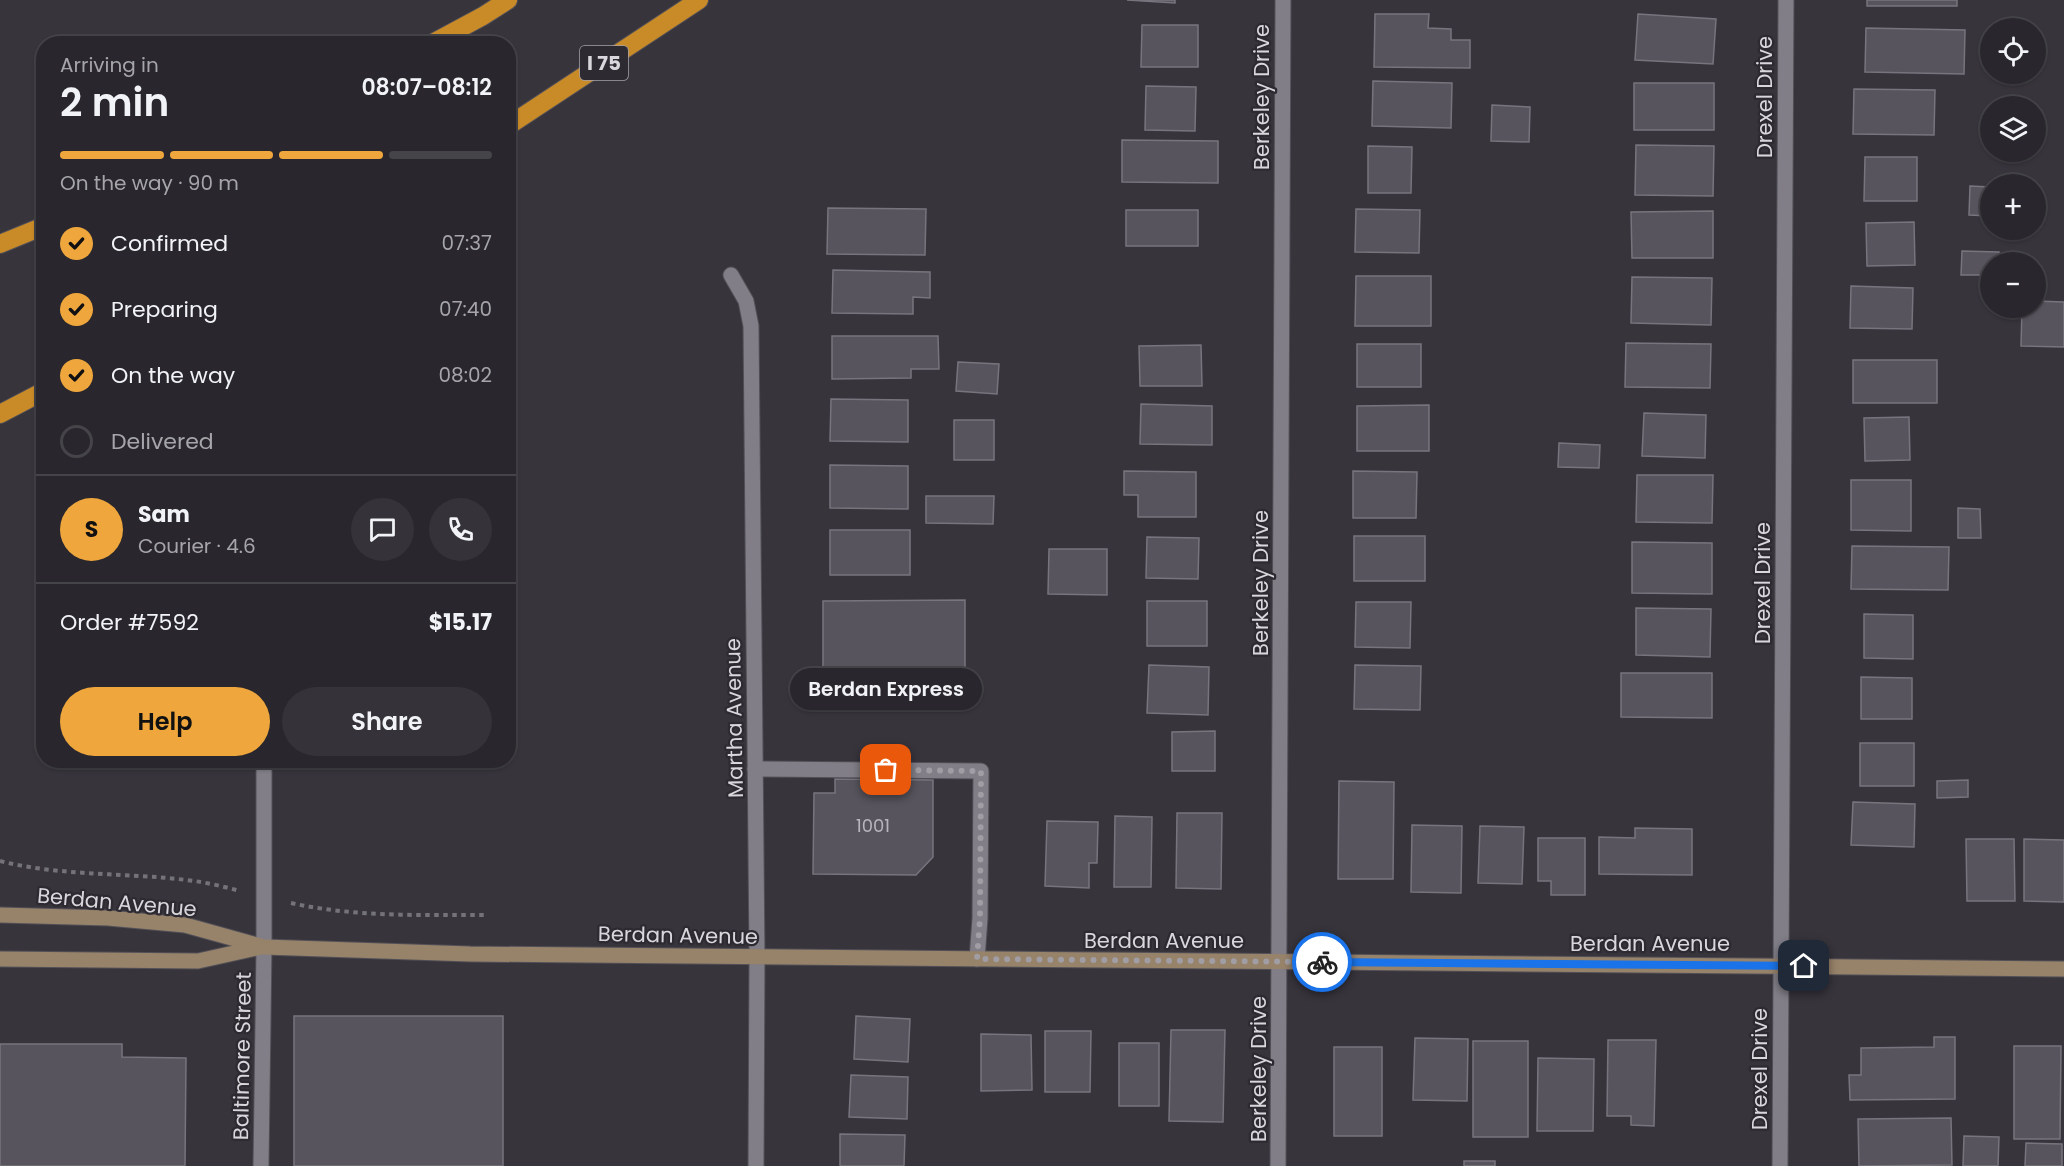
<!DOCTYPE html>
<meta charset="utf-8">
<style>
body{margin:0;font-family:Poppins,sans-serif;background:#353339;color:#f1f3f6;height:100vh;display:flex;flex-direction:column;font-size:22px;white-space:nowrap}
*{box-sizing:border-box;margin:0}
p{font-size:20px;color:#a5a5aa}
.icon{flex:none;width:33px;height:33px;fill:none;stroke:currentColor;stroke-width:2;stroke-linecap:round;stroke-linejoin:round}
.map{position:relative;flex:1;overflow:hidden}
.drawer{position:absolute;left:36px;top:36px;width:480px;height:732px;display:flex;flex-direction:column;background:#29272d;border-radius:24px;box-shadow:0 2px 4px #0004,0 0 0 2px #454449}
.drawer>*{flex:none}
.buttons{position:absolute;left:1980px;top:18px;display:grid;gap:12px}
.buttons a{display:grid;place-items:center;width:66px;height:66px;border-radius:50%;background:#29272d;box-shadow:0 2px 4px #0004,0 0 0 2px #454449;font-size:30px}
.pin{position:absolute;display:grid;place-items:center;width:51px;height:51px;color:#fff;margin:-26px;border-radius:12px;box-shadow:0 3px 9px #0006}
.courier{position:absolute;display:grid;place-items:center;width:60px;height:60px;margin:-30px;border:4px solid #1a73e8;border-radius:50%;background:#fff;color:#222;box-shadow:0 2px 8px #0007}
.bubble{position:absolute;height:42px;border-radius:21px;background:#29272d;box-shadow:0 2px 4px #0004,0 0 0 2px #454449;font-size:20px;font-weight:600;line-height:42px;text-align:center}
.summary em{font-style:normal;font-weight:600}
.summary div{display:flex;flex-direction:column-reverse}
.summary{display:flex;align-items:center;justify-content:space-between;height:102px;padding:0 24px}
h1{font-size:39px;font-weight:600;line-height:45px}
.bar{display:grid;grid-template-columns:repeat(4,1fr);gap:9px 6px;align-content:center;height:72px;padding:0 24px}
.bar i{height:8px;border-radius:4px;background:#454449}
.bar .selected{background:#efa73d}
.bar p{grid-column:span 4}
.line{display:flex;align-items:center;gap:15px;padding:0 24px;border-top:2px solid #454449}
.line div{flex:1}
.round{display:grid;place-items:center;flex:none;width:63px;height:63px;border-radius:32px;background:#353339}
ol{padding:0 24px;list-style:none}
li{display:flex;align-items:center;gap:18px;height:66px}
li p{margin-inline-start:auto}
li .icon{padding:6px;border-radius:50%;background:#efa73d;color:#111;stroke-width:4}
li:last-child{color:#a5a5aa}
li i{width:33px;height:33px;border:3px solid #454449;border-radius:50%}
.button{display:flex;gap:12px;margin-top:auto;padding:12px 24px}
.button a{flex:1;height:69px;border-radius:36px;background:#efa73d;color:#111;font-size:24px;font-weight:600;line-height:69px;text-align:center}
.button a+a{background:#353339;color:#f1f3f6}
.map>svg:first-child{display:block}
</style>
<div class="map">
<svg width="2064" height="1166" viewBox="0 0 2064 1166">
<rect width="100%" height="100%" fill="#37343c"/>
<g fill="#57545d" stroke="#78747e" stroke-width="1.5">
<polygon points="1127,0 1175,0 1175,3"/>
<rect x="1867" y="0" width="90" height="6"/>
<polygon points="1375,14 1429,14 1428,28 1451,29 1451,40 1470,40 1470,68 1374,67"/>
<polygon points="1638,14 1716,19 1713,64 1635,60"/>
<polygon points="1142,25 1198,25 1198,67 1141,67"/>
<polygon points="1866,28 1965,30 1964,74 1865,72"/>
<polygon points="1373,81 1452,83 1451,128 1372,126"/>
<rect x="1634" y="83" width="80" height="47"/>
<polygon points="1146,86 1196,87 1195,131 1145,130"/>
<polygon points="1854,89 1935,90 1934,135 1853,134"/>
<polygon points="1492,105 1530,107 1529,142 1491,141"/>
<polygon points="1122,140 1218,141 1218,183 1122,182"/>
<polygon points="1636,145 1714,146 1713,196 1635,195"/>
<polygon points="1368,146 1412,147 1411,193 1368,193"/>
<polygon points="1865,157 1917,157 1917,201 1864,201"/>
<polygon points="1970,186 1990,187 1990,216 1969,215"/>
<polygon points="828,208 926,209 925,255 827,254"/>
<polygon points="1356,209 1420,210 1419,253 1355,252"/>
<rect x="1126" y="210" width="72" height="36"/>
<polygon points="1713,211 1713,258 1632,258 1631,212"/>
<polygon points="1914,222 1915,265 1867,266 1866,223"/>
<polygon points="1962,251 1999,252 1998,262 1990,262 1990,275 1961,275"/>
<polygon points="833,270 930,272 930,298 913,297 913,314 832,313"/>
<polygon points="1356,276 1431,276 1431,326 1355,326"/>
<polygon points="1632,277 1712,278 1711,325 1631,323"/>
<polygon points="1851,286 1913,288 1912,329 1850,328"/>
<polygon points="2036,301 2064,302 2064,347 2021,346 2022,308 2036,308"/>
<polygon points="832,336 938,336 939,369 911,369 911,378 832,379"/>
<polygon points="1626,343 1711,344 1710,388 1625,387"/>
<rect x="1357" y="344" width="64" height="43"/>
<polygon points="1201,345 1202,386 1140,386 1139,346"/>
<rect x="1853" y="360" width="84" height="43"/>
<polygon points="958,362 999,364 997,394 956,391"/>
<polygon points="831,399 908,400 908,442 830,441"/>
<polygon points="1141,404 1212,406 1212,445 1140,444"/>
<polygon points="1429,405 1429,451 1357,451 1357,406"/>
<polygon points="1644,413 1706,415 1705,458 1642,456"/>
<polygon points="1909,417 1910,460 1865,461 1864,418"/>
<rect x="954" y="420" width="40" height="40"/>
<polygon points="1559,443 1600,445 1599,468 1558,467"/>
<polygon points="830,465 908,466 908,509 830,508"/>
<polygon points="1124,471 1196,472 1196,517 1138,517 1138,495 1124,495"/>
<polygon points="1353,471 1417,472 1416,518 1353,518"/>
<polygon points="1637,475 1713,475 1712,523 1636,522"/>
<polygon points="1851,480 1911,480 1911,531 1851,530"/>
<polygon points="926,496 994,496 993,524 926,523"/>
<polygon points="1958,508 1980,509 1981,538 1958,538"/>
<rect x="830" y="530" width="80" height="45"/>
<rect x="1354" y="536" width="71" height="45"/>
<polygon points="1147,537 1199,538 1198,579 1146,578"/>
<polygon points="1632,542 1712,543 1712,594 1632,593"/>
<polygon points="1852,546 1949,547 1948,590 1851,589"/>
<polygon points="1049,549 1107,549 1107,595 1048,594"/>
<polygon points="965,600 965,681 823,681 823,601"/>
<rect x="1147" y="601" width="60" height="45"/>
<polygon points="1356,602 1411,602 1410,648 1355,647"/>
<polygon points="1636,608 1711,609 1710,657 1636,655"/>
<polygon points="1864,614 1913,615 1913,659 1864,658"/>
<polygon points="1149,665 1209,667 1208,715 1147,713"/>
<polygon points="1355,665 1421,666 1420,710 1354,709"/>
<polygon points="1621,673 1712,673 1712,718 1621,717"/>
<polygon points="1861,677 1912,678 1912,719 1861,719"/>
<polygon points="1215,731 1215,771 1172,771 1172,732"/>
<rect x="1860" y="743" width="54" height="43"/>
<polygon points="835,779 933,780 933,857 916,875 813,874 814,793 835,793"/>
<polygon points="1968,780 1968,797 1937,798 1937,781"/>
<polygon points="1339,781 1394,782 1393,879 1338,879"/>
<polygon points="1853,802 1915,804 1914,847 1851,845"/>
<polygon points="1177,813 1222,813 1221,889 1176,888"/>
<polygon points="1115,816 1152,817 1151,887 1114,887"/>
<polygon points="1047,821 1098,822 1097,863 1089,863 1089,888 1045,886"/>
<polygon points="1412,825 1462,826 1461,893 1411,892"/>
<polygon points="1480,826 1524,827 1522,884 1478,883"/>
<polygon points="1635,828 1692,829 1692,875 1599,874 1599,837 1635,838"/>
<polygon points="1538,838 1585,838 1585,895 1551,895 1551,881 1538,881"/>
<polygon points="1966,839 2014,839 2015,901 1967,901"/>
<polygon points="2024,839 2064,840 2064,902 2024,901"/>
<rect x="294" y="1016" width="209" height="150"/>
<polygon points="856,1016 910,1019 908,1062 854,1059"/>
<polygon points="1171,1030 1225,1030 1223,1122 1169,1121"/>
<polygon points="1045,1031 1091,1031 1090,1092 1045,1092"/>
<polygon points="981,1034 1031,1035 1032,1090 981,1091"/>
<polygon points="1934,1037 1955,1037 1955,1099 1850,1100 1849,1075 1861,1075 1861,1048 1934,1047"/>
<polygon points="1415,1038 1468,1039 1467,1101 1413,1100"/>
<polygon points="1608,1040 1656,1040 1654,1126 1631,1125 1631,1116 1607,1116"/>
<rect x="1473" y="1041" width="55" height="96"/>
<rect x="1119" y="1043" width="40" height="63"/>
<polygon points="0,1044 122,1044 122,1057 186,1058 185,1166 0,1166"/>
<polygon points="2014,1046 2061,1046 2060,1139 2014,1139"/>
<rect x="1334" y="1047" width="48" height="89"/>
<polygon points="1538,1058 1594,1059 1593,1131 1537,1131"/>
<polygon points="851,1075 908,1077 907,1119 849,1117"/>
<polygon points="1951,1118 1952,1165 1859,1166 1858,1119"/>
<polygon points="840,1134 905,1135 904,1166 840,1166"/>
<polygon points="1964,1136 1999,1137 1998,1166 1963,1166"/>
<polygon points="2026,1143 2062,1144 2062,1166 2025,1166"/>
<rect x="1464" y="1161" width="31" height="5"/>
</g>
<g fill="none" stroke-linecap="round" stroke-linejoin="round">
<defs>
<g id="lane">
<polyline points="755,769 981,771 980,918 977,959"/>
<polyline points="264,947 264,760"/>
</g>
<g id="street">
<polyline points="731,275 746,301 751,326 757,957 756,1166"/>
<polyline points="261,1166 264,947"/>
<polyline points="1278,1166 1283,0"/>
<polyline points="1780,1166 1786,0"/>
</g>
<g id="secondary">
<polyline points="0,915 108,918 185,925 264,947 470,954 2064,969"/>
<polyline points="0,959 198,961 261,947"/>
</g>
<g id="highway">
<polyline points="431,44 483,16 508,0"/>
<polyline points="508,126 699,0"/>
<polyline points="0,244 44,226"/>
<polyline points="0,414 44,391"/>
</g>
</defs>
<use href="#lane" stroke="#525057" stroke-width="17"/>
<use href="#street" stroke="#525057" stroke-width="17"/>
<use href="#secondary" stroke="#525057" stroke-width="17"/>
<use href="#highway" stroke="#525057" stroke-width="20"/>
<g stroke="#75737a" stroke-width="4" stroke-dasharray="4.5 4.5" stroke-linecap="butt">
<path d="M0 861C63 877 130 872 194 881 209 883 225 887 240 891"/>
<path d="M291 903C354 917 420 915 484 915"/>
</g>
<use href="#lane" stroke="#817e87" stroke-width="15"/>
<use href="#street" stroke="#817e87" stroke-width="15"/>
<use href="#secondary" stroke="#97826a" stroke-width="15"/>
<use href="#highway" stroke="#c98a28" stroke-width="18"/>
</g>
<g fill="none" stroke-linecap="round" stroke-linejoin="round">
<polyline stroke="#a09ea4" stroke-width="6" stroke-dasharray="0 10.8" points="886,770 981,771 980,918 977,959 1322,962"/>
<polyline stroke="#1a73e8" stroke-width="8" points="1322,962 1804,966"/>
</g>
<g text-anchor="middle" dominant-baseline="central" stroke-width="4.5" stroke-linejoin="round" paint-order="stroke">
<g font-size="18" fill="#b8b6bc">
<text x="873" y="825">1001</text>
</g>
<rect fill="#2d2a31" stroke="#a5a3a9" stroke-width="1.5" x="580" y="46" width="48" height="34" rx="4.5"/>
<g font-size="20" font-weight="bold" fill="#d9d7dc">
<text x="604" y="63">I 75</text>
</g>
<g font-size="21" fill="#d9d7dc" stroke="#2d2a31">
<text transform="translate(1261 97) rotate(-90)">Berkeley Drive</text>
<text transform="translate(1764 97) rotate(-90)">Drexel Drive</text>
<text transform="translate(1260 583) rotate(-90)">Berkeley Drive</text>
<text transform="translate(1762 583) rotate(-90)">Drexel Drive</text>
<text transform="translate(734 718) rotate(-91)">Martha Avenue</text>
<text transform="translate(117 902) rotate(5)">Berdan Avenue</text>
<text transform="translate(678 935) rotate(1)">Berdan Avenue</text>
<text x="1164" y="940">Berdan Avenue</text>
<text x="1650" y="943">Berdan Avenue</text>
<text transform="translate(242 1056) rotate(-89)">Baltimore Street</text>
<text transform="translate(1258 1069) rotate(-90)">Berkeley Drive</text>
<text transform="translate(1759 1069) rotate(-90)">Drexel Drive</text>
</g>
</g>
</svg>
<div class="buttons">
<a><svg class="icon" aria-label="locate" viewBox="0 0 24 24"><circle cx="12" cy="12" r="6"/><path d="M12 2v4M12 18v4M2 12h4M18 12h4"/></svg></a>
<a><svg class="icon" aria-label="layers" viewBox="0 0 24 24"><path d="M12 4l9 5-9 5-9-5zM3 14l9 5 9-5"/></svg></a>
<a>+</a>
<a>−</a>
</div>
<div class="pin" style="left:886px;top:770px;background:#ea580c"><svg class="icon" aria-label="bag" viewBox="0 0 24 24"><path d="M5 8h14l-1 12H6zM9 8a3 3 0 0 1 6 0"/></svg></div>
<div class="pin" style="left:1804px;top:966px;background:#1f2937"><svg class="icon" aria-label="home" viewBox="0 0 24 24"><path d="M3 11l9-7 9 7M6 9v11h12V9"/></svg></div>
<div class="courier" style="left:1322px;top:962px"><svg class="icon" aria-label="bike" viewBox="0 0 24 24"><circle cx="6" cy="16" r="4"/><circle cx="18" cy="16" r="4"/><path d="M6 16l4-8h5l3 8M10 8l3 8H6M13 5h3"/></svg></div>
<div class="bubble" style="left:790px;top:668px;width:192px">Berdan Express</div>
<section class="drawer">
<div class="summary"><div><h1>2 min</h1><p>Arriving in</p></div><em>08:07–08:12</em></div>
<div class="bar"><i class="selected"></i><i class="selected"></i><i class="selected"></i><i></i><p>On the way · 90 m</p></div>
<ol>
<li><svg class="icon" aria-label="check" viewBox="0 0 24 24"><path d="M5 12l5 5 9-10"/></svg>Confirmed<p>07:37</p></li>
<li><svg class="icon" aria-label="check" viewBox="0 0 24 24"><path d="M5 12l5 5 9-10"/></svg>Preparing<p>07:40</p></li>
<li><svg class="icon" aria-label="check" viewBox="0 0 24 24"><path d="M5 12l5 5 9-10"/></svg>On the way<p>08:02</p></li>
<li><i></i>Delivered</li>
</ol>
<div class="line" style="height:108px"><b class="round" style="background:#efa73d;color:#111">S</b><div><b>Sam</b><p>Courier · 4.6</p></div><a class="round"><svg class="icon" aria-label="chat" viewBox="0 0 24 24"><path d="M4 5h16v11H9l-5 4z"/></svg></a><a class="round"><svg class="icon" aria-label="phone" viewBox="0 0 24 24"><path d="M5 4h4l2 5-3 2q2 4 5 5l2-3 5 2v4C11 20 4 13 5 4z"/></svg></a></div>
<div class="line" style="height:78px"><div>Order #7592</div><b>$15.17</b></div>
<div class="button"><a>Help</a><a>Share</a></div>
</section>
</div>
